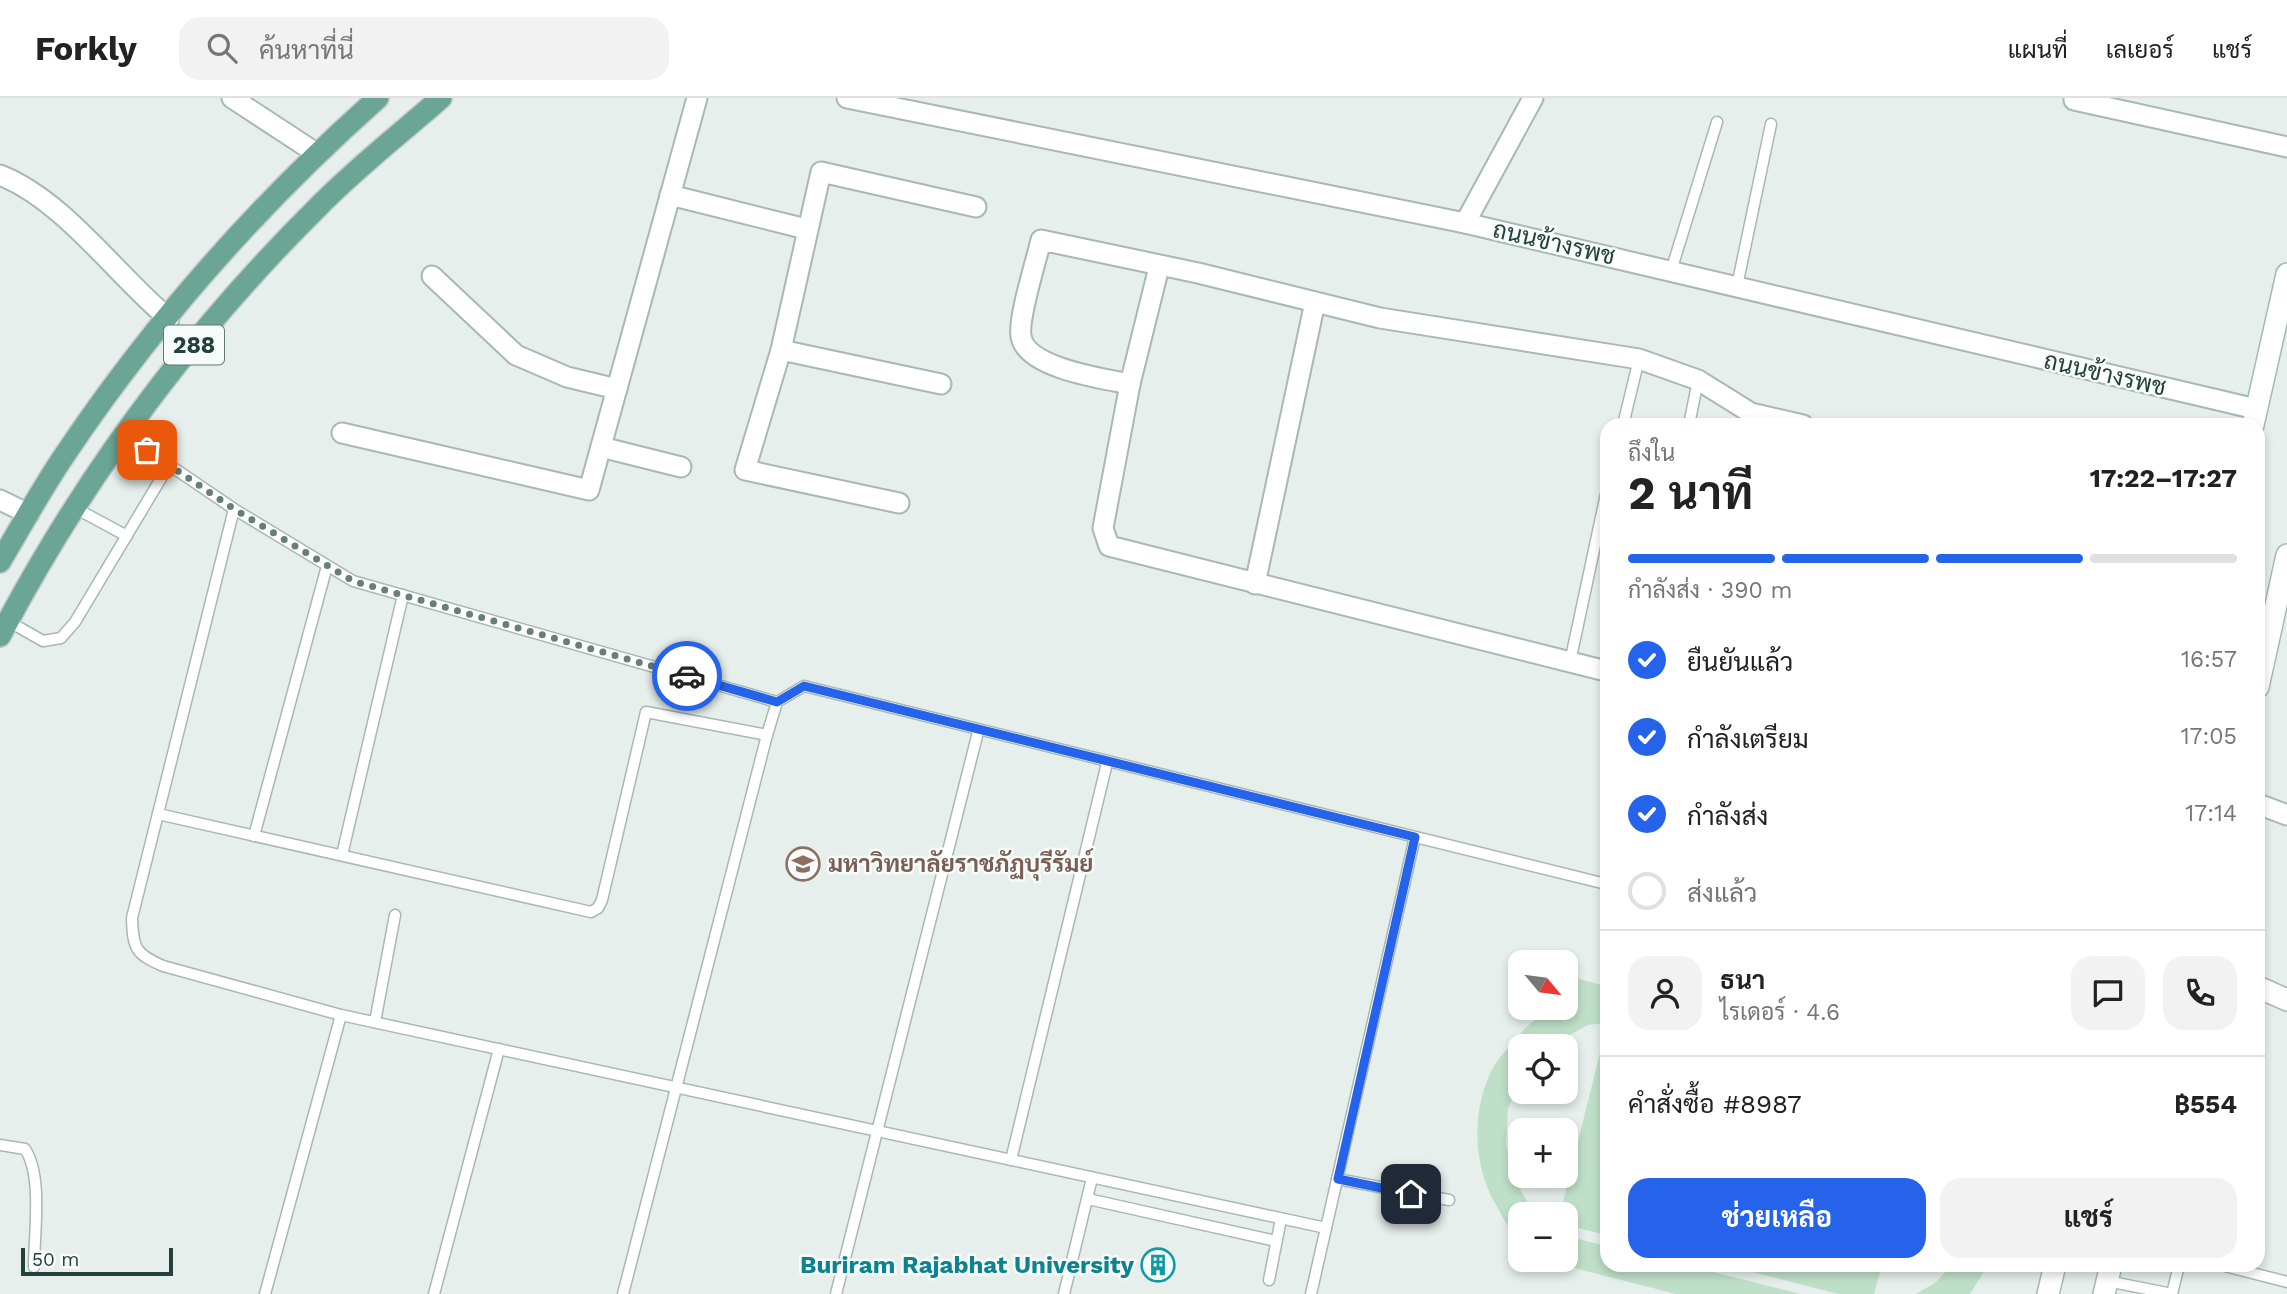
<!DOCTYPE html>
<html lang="th">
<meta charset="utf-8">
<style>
body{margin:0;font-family:"Work Sans",Sarabun,sans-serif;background:#f2f2f2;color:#222;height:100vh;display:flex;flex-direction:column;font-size:26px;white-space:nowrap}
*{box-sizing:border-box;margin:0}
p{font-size:23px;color:#767676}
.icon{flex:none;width:38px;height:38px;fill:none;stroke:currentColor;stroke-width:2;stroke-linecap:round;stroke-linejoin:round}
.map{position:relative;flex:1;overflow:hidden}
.panel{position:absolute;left:1600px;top:320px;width:665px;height:854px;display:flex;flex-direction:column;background:#fff;border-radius:21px;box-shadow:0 4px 10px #0003}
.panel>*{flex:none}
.needle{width:46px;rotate:119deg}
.controls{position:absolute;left:1508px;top:852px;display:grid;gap:14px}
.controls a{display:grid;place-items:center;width:70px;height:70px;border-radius:14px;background:#fff;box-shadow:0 4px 10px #0003;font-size:35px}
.scale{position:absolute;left:21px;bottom:18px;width:152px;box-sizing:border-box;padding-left:7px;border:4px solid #24423a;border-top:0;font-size:19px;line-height:24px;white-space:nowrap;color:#24423a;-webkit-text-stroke:5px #f7fbf9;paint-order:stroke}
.pin{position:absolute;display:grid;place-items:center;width:60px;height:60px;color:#fff;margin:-30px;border-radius:14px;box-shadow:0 4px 10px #0006}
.courier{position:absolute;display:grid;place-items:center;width:70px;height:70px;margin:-35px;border:5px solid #2563eb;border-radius:50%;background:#fff;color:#222;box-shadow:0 2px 9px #0007}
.head em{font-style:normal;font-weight:700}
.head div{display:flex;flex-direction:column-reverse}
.head{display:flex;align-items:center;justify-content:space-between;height:119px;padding:0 28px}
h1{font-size:46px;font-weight:700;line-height:52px}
.bar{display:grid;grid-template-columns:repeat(4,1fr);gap:10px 7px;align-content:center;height:84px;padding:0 28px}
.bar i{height:9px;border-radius:5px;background:#e0e0e0}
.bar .on{background:#2563eb}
.bar p{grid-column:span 4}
.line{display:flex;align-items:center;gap:18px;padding:0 28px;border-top:2px solid #e0e0e0}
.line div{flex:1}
.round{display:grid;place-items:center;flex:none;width:74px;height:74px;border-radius:21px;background:#f2f2f2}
ol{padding:0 28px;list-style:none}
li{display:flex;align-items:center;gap:21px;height:77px}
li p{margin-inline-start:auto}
li .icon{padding:7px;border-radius:50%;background:#2563eb;color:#fff;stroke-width:4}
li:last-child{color:#767676}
li i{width:38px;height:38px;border:4px solid #e0e0e0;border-radius:50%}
.button{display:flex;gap:14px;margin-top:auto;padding:14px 28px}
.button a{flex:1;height:80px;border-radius:21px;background:#2563eb;color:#fff;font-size:28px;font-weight:700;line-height:80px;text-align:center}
.button a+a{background:#f2f2f2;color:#222}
header{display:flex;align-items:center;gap:42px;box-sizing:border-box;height:98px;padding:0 35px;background:#fff;border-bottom:2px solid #e0e0e0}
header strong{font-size:33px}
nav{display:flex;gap:38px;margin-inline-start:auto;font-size:24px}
.search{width:490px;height:63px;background:#f2f2f2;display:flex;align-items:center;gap:18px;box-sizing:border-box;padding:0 24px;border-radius:21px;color:#767676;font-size:26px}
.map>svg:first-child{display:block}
</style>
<header>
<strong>Forkly</strong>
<div class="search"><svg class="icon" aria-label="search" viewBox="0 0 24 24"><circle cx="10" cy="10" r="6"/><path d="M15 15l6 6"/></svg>ค้นหาที่นี่</div>
<nav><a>แผนที่</a><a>เลเยอร์</a><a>แชร์</a></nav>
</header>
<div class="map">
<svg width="2287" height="1196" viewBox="0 0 2287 1196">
<rect width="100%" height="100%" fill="#e6efeb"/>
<g fill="#bfe0c8">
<path d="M1567 878 1606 888V925L1588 927 1550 948H1521V983L1508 1010 1506 1047 1512 1078 1535 1116H1521V1141C1509 1133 1503 1120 1496 1107 1472 1066 1471 1010 1494 968 1499 959 1508 951 1514 943 1528 926 1544 910 1566 910Z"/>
<polygon points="1606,931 1606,1137 1566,1127 1566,1116 1560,1116"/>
<polygon points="1566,1138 1606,1148 1606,1167 1685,1167 1801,1196 1676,1196 1551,1164 1549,1162 1566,1162"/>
<polygon points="1725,1167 1882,1167 1874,1196 1838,1196"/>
<polygon points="1952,1167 1988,1167 1970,1196 1916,1196 1935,1185"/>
</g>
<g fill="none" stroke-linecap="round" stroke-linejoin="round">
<defs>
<g id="service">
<polyline points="1671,173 1717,24"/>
<polyline points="1737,188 1771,26"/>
<polyline points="1623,327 1639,261"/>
<polyline points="1689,327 1698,282"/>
<polyline points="125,337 234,411 353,483 777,604"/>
<polyline points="75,410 127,438"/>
<path d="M234 411 132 820C133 850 135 856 163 868L341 917 1326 1130"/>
<polyline points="8,523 43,543 61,540 75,524 169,367"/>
<polyline points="1570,564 1606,396"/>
<polyline points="158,716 591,814 598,810 602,802 646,614 767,637"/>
<polyline points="254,738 327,468"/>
<polyline points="342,757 403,497"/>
<polyline points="375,924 395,817"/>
<path d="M0 1047 25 1051C43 1078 34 1136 34 1169"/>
<polyline points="1011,1062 1107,665"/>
<polyline points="1337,1081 1449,1102"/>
<polyline points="1088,1101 1276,1143"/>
<polyline points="2221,1167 2287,1184"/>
<polyline points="1269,1182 1281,1121"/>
<polyline points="2107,1183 2172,1196"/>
<polyline points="265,1196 341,917"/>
<polyline points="434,1196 499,951"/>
<polyline points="623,1196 767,637 777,604 804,588 1606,786"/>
<polyline points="836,1196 978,634"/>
<polyline points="1064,1196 1092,1080"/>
<polyline points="1311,1196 1415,739"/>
<polyline points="2172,1196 2179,1167"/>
</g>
<g id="minor">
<polyline points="232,0 316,55"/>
<polyline points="847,0 1465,125 2256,311"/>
<polyline points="2074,2 2287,49"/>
<path d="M0 77C65 103 115 176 169 221"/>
<polyline points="670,97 806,131"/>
<polyline points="1465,125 1533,0"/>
<polyline points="1159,169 1130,286 1103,430 1109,448 1606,573"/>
<polyline points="432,178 516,257 567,279 617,291"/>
<polyline points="781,252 941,286"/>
<path d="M1130 286C1104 281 1025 270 1021 238 1018 219 1036 164 1041 142L1198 175 1380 220 1639 261 1698 282 1751 315 1803 327"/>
<polyline points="342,335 589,392 697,0"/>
<polyline points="601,349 681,369"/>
<polyline points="0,402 29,416"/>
<polyline points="899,405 745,372 781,252 821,74 976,109"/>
<polyline points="1255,486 1315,204"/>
<polyline points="2258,706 2287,717"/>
</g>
<polyline id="tertiary" points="2258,889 2287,902"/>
<g id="secondary">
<polyline points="2253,327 2287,176"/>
<polyline points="2258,589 2287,457"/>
<polyline points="2048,1196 2055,1167"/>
<polyline points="2104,1196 2111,1167"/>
</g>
<g id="primary">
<path d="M0 464C22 427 42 390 66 355 154 224 261 104 378 0"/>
<path d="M0 538C83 380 191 235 318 109 356 70 400 36 441 0"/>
</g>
</defs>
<use href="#service" stroke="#a8b8b2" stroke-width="13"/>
<use href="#minor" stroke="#a8b8b2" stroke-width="23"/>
<use href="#tertiary" stroke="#a8b8b2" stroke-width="24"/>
<use href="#secondary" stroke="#a4bbb3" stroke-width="24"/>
<use href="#primary" stroke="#c2cac8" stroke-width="24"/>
<use href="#service" stroke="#fff" stroke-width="10"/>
<use href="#minor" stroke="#fff" stroke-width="19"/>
<use href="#tertiary" stroke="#fff" stroke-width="21"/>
<use href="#secondary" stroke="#fff" stroke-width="21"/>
<use href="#primary" stroke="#6aa596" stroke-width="21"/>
</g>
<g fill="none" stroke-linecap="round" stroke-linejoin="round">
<polyline stroke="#687f78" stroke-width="7" stroke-dasharray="0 12.6" points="147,352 234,411 353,483 687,578"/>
<polyline stroke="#2563eb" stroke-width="9" points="687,578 777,604 804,588 1415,739 1338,1081 1411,1096"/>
</g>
<defs>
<symbol id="university-ring" viewBox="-11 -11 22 22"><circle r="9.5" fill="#f7fbf9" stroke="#8d6e63" stroke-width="1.5"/><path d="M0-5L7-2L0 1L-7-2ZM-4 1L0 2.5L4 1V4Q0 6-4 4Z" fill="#8d6e63"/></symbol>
<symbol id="building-ring" viewBox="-11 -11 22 22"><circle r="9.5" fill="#f7fbf9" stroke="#0f9aa8" stroke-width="1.5"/><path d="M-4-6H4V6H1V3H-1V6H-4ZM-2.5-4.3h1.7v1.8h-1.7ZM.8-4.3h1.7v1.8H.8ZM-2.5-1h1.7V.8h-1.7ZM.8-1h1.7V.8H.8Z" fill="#0f9aa8"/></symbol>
</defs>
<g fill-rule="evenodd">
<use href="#university-ring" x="784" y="747" width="38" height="38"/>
<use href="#building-ring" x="1139" y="1148" width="38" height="38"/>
</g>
<g text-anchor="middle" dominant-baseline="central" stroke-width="5" stroke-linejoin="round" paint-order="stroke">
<rect fill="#f7fbf9" stroke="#637a73" stroke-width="2" x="164" y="227.5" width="60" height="39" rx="5"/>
<g font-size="23" font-weight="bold" fill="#24423a">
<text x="194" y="247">288</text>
</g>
<g font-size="24" fill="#24423a" stroke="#f7fbf9">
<text transform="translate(1554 145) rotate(13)">ถนนข้างรพช</text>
<text transform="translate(2105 276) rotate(13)">ถนนข้างรพช</text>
</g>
<g font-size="24" font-weight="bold" fill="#785e54" stroke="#f7fbf9" text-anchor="start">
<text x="828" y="766">มหาวิทยาลัยราชภัฏบุรีรัมย์</text>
</g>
<g font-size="24" font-weight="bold" fill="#0d838f" stroke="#f7fbf9" text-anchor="end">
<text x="1134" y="1167">Buriram Rajabhat University</text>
</g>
</g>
</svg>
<div class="controls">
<a><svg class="needle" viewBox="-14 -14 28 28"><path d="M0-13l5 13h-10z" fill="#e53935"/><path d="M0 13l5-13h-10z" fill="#767676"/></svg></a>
<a><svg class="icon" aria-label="locate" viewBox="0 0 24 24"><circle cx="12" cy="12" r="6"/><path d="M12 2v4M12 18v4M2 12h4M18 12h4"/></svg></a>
<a>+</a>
<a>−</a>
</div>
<div class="scale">50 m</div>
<div class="pin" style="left:147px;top:352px;background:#ea580c"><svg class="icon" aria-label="bag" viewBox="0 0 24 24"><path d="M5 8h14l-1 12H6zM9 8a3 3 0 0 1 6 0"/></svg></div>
<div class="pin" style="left:1411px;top:1096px;background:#1f2937"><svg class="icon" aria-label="home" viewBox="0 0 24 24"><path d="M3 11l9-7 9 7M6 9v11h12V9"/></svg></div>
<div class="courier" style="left:687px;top:578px"><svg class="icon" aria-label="car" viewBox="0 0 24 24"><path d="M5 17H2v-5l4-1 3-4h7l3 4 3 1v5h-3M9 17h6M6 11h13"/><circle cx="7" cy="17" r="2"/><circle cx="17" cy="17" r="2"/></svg></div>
<section class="panel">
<div class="head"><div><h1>2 นาที</h1><p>ถึงใน</p></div><em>17:22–17:27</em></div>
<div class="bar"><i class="on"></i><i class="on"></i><i class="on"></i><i></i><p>กำลังส่ง · 390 m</p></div>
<ol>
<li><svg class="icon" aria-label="check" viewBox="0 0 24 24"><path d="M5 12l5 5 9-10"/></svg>ยืนยันแล้ว<p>16:57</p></li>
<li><svg class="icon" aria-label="check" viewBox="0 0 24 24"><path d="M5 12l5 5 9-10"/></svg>กำลังเตรียม<p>17:05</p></li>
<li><svg class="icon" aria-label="check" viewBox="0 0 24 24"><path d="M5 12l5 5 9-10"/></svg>กำลังส่ง<p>17:14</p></li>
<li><i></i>ส่งแล้ว</li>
</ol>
<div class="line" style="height:126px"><a class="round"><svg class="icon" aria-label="person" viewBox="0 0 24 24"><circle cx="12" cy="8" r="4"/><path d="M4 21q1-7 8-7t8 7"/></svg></a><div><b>ธนา</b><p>ไรเดอร์ · 4.6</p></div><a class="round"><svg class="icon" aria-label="chat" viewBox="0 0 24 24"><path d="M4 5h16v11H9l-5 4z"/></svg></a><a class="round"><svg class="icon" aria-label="phone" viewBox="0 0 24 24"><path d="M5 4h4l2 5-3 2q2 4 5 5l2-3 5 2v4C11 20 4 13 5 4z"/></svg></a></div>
<div class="line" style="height:91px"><div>คำสั่งซื้อ #8987</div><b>฿554</b></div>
<div class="button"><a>ช่วยเหลือ</a><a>แชร์</a></div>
</section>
</div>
